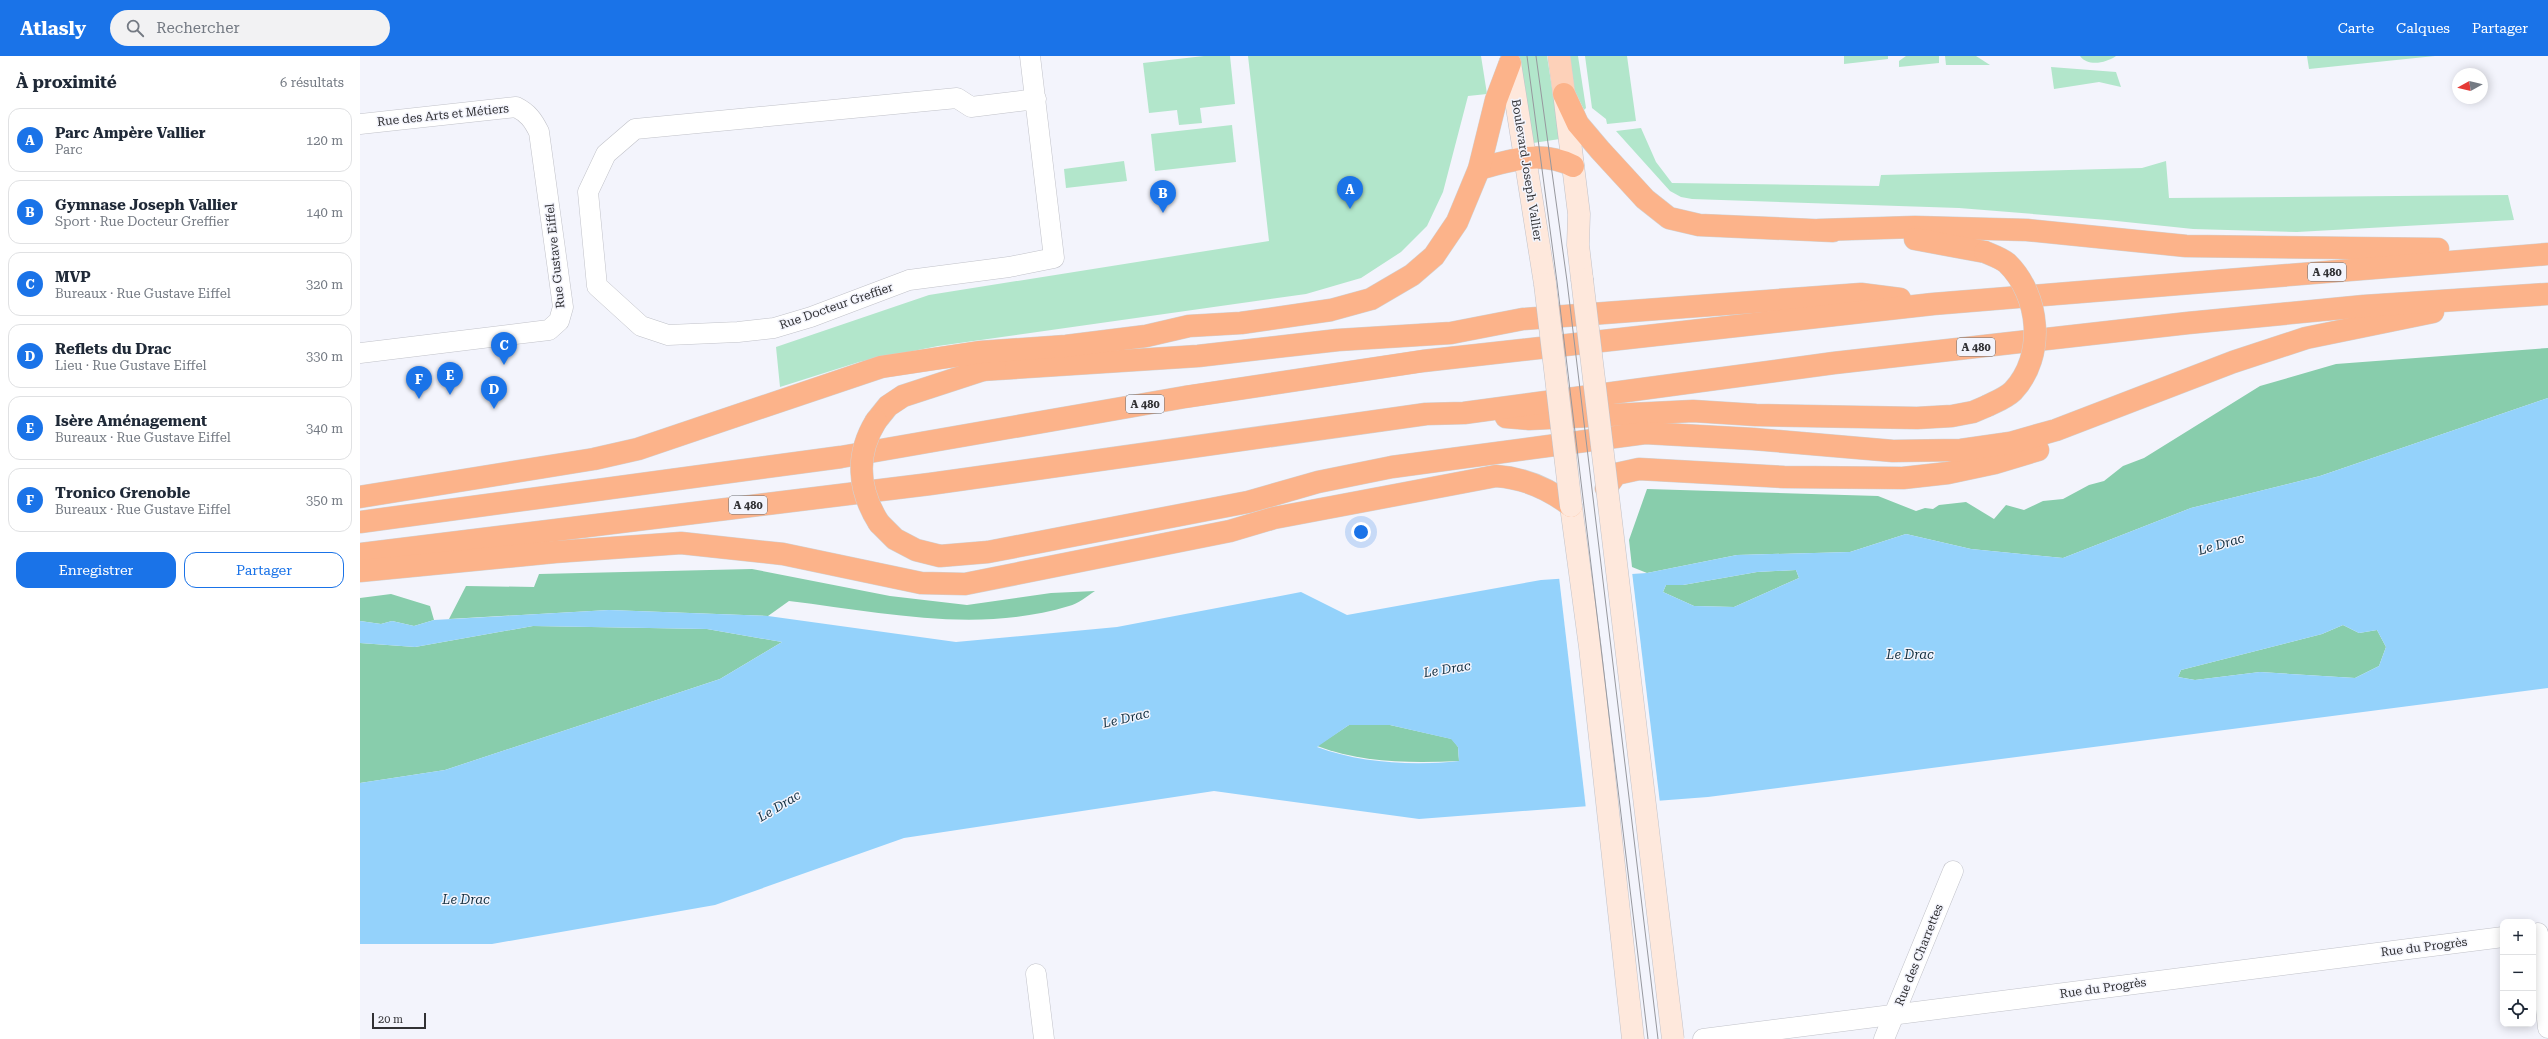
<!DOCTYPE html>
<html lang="fr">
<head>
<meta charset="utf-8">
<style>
	:root { --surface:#fff; --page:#f2f2f3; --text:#1f2937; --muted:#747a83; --line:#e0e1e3; --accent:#1a73e8 }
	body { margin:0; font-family:"Roboto Serif",serif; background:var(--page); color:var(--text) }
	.controls { position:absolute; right:12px; bottom:12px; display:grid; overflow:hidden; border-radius:8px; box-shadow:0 2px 10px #0003 }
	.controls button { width:36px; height:36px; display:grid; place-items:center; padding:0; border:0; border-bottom:1px solid var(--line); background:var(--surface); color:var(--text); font:20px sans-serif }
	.compass { position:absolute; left:2092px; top:12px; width:36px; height:36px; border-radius:50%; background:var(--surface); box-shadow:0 2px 10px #0003; rotate:262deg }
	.scale { position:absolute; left:12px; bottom:10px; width:54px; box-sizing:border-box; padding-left:4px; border:2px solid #313134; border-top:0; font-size:11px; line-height:14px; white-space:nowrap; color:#313134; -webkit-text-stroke:3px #f3f4fc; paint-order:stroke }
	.you { position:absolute; left:1001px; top:476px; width:14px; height:14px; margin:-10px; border:3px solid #fff; border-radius:50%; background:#1a73e8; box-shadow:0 0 0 6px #1a73e833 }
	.badge { display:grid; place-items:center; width:26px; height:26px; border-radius:50%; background:var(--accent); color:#fff; font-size:13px; font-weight:700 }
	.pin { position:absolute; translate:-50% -33px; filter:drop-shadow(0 1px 2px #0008) }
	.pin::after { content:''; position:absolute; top:21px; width:14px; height:12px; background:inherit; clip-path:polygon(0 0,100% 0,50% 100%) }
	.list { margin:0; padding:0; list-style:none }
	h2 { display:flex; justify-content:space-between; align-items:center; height:52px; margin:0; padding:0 16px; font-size:17px }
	h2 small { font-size:13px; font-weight:400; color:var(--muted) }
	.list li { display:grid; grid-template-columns:26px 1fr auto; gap:12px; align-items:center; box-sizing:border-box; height:64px; margin:0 8px 8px; padding:0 8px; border:1px solid var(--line); border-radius:12px }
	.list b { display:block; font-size:15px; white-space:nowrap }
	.list p { margin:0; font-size:13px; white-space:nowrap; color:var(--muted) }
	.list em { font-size:13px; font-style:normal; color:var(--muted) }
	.actions { display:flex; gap:8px; padding:12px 16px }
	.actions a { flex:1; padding:9px 0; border:1px solid var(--accent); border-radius:12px; text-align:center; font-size:14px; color:var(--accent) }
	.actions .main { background:var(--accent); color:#fff }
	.icon { flex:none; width:22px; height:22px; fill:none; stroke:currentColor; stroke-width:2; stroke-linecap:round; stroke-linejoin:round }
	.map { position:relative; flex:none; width:2188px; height:983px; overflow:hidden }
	header { display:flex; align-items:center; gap:24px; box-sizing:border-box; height:56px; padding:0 20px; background:var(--accent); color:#fff }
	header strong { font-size:19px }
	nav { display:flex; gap:22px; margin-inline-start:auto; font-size:14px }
	.search { width:280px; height:36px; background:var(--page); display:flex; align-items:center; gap:10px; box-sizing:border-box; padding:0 14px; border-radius:22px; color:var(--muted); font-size:15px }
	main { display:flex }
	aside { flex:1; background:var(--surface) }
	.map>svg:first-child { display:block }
	.green { fill:#b2e6cb }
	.forest { fill:#88cdac }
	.water { fill:#94d2fb; fill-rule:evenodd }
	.pier { fill:#f3f4fc }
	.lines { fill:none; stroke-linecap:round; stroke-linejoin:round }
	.street-casing { stroke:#c1c2c9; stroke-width:21 }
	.secondary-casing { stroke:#c1c2c9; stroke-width:23 }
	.primary-casing { stroke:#d2d2d2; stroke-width:23 }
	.highway-casing { stroke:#d2d2d2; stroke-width:23 }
	.street { stroke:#fff; stroke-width:20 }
	.secondary { stroke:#fee8dc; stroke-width:22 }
	.primary { stroke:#fdd1b9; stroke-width:22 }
	.highway { stroke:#fcb38a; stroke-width:22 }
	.tram { stroke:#97989e; stroke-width:1 }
	.secondary-bridge-casing { stroke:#c1c2c9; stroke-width:23; stroke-linecap:butt }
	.highway-bridge-casing { stroke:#d2d2d2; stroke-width:23; stroke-linecap:butt }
	.secondary-bridge { stroke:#fee8dc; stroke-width:22 }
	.highway-bridge { stroke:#fcb38a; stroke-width:22 }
	.labels { text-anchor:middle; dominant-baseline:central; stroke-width:3; stroke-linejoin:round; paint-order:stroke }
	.shield { fill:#f3f4fc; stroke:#6b6c70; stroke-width:1 }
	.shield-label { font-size:11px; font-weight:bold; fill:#313134 }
	.street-label { font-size:12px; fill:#313134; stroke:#f3f4fc }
	.water-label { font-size:13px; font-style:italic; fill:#132f40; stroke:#f3f4fc }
</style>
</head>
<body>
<header>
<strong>Atlasly</strong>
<div class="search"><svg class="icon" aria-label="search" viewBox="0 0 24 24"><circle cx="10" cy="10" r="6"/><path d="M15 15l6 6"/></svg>Rechercher</div>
<nav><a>Carte</a><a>Calques</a><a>Partager</a></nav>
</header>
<main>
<aside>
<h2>À proximité<small>6 résultats</small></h2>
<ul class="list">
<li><span class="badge">A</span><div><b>Parc Ampère Vallier</b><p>Parc</p></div><em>120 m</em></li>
<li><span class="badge">B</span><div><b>Gymnase Joseph Vallier</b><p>Sport · Rue Docteur Greffier</p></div><em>140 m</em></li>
<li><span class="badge">C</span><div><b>MVP</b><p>Bureaux · Rue Gustave Eiffel</p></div><em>320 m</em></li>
<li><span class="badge">D</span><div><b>Reflets du Drac</b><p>Lieu · Rue Gustave Eiffel</p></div><em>330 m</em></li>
<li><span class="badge">E</span><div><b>Isère Aménagement</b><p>Bureaux · Rue Gustave Eiffel</p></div><em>340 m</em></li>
<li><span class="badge">F</span><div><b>Tronico Grenoble</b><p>Bureaux · Rue Gustave Eiffel</p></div><em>350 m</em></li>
</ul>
<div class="actions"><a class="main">Enregistrer</a><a>Partager</a></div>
</aside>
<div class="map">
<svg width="2188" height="983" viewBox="0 0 2188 983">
	<rect width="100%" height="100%" fill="#f3f4fc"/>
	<g class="green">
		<polygon points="844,0 870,0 875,48 840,52 842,67 819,69 817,54 789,57 783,7"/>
		<polygon points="888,0 1121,0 1127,38 1108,40 1083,136 1067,170 1041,196 1001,222 946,238 578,290 499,306 420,331 416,291 569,239 909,185"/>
		<polygon points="1159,0 1187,0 1200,83 1173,87"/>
		<polygon points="1209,0 1218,0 1226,52 1224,54 1214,33"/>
		<polygon points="1225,0 1267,0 1276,65 1247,68 1246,63 1232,52"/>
		<polygon points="1484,0 1528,0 1528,3 1484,8"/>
		<polygon points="1546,0 1579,0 1579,7 1539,11 1539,5"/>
		<polygon points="1585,0 1616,0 1630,9 1586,9"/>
		<path d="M1720,0H1756C1746,7 1728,11 1720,0Z"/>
		<polygon points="1947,0 2075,0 1949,13"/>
		<polygon points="1691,11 1756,16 1761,31 1739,26 1694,33"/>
		<polygon points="872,69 876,106 795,115 791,78"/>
		<polygon points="1281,72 1296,106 1312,127 1519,130 1521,119 1782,112 1806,105 1809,142 2148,139 2154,164 1937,176 1833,173 1747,164 1599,152 1332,143 1321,141 1310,135 1256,75"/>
		<polygon points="764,105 767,125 706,132 704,113"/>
	</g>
	<g class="forest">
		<polygon points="2188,292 2188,342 1960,420 1831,452 1703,502 1611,493 1546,478 1490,496 1377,499 1287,517 1272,511 1269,484 1287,433 1518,440 1556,455 1565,452 1573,453 1579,449 1606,446 1634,463 1646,449 1664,454 1683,445 1703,443 1729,429 1744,425 1763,410 1784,402 1900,330 1976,308"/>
		<path d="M392,513L530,540L607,549L691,537L735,535C727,540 718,548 709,550C617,578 521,556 429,545L408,560L249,554L89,563L106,530L174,531L179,518Z"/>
		<polygon points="1436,514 1439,522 1374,551 1334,550 1303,536 1306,529 1323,529 1397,516"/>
		<polygon points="31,538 70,550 74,564 54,570 32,565 21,568 0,565 0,542"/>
		<polygon points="1983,569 1999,577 2017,574 2026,591 2019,610 1995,622 1900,616 1835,624 1818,621 1821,614 1962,578"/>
		<polygon points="173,570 347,573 422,586 360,623 85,714 0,727 0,587 55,591"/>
		<path d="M989,669H1030L1092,683L1098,691L1099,705C1051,707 1001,707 957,690Z"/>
	</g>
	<path class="water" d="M2188,342V632L1348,741L1059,763L854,735L544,782L355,849L132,888H0V727L85,714L360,623L422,586L347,573L173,570L55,591L0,587V565L21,568L32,565L54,570L74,564L249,554L408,560L596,586L757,571L941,536L987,559L1181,524L1287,517L1377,499L1490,496L1546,478L1611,493L1703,502L1831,452L1960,420ZM1436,514L1439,522L1374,551L1334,550L1303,536L1306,529H1323L1397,516ZM1983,569L1999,577L2017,574L2026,591L2019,610L1995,622L1900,616L1835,624L1818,621L1821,614L1962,578ZM989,669H1030L1091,683L1098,691L1099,705C1053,710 1000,707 957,691Z"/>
	<polygon class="pier" points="1272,516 1300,747 1226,753 1199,521"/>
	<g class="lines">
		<defs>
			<g id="street">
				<polyline points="670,0 694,202 649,211 549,224 451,261 414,272 378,276 308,279 281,270 237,230 228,136 246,98 275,73 597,42 611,51 676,43"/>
				<path d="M0,68L156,51C168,57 173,64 179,76L203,251L199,265L189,274L0,297"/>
				<polyline points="2178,877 2188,972"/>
				<polyline points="676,918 684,983"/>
				<polyline points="1343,983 2143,881"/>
				<polyline points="1524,983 1593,815"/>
			</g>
			<g id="secondary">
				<polyline points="1150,7 1185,228"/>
				<polyline points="1205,45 1219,158 1218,189 1222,223"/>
				<polyline points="1211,450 1230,591 1273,983"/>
			</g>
			<polyline id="primary" points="1199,0 1204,38"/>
			<g id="highway">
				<polyline points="1204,38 1218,68 1240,94 1285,143 1309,162 1339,169 1473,175"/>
				<path d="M1119,113C1150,104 1182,94 1213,110"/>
				<polyline points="1460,174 1555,171 1667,174 1826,190 2078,193"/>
				<polyline points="1555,183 1625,196"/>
				<polyline points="621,314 838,300 978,284 1091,277 1163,263 1501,238 1540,243"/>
				<polyline points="1146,361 1169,363 1333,355 1396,359 1557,362 1592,360 1613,356 1627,350"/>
				<polyline points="516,365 528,350 543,340 635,310"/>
				<polyline points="1246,432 1256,418 1279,413 1424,421 1543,422 1588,417 1635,407 1678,394"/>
				<polyline points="0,441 234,403 278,393 521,311 620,296 706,290 786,280 829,270 881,267 971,254 1011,243 1052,219 1074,200 1097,166 1119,113 1136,44 1150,7"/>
				<polyline points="0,466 481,401 825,341 1063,305 1573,248 2188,198"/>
				<polyline points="519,467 535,483 556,494 580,500 628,496 888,446 958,426 1032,411 1285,377 1393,383 1533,395 1601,394 1650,387 1696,374 1873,306 1946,282 2073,256"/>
				<polyline points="0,498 570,428 1066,358 1104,357 1474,307 1828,267 2004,250 2188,238"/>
				<path d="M0,515L195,496L321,487L423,498L561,527L605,528L870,475L914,462L1136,420C1165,422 1188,432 1211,450"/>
			</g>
		</defs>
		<use href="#street" class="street-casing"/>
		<use href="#secondary" class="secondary-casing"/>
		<use href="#primary" class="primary-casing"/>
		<use href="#highway" class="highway-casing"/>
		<use href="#street" class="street"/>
		<use href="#secondary" class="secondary"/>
		<use href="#primary" class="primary"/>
		<use href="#highway" class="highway"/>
		<g class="tram">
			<polyline points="1167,0 1197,226 1288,983"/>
			<polyline points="1176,0 1207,225 1298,983"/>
		</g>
		<defs>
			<g id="secondary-bridge">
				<polyline points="1222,223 1313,983"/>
				<polyline points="1185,228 1211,450"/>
			</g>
			<g id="highway-bridge">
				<path d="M1625,196C1632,199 1641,202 1647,207C1680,239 1686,300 1653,335C1646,342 1635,346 1627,350"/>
				<path d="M516,365C495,399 498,434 519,467"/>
			</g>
		</defs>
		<use href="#secondary-bridge" class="secondary-bridge-casing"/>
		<use href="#highway-bridge" class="highway-bridge-casing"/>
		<use href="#secondary-bridge" class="secondary-bridge"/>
		<use href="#highway-bridge" class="highway-bridge"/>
	</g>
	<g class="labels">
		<g class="shield">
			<rect x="1948" y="207" width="38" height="18" rx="3"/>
			<rect x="1597" y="282" width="38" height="18" rx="3"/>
			<rect x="766" y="339" width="38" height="18" rx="3"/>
			<rect x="369" y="440" width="38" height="18" rx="3"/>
		</g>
		<g class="shield-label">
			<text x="1967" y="216">A 480</text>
			<text x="1616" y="291">A 480</text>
			<text x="785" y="348">A 480</text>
			<text x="388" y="449">A 480</text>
		</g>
		<g class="street-label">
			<text transform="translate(83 59) rotate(-6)">Rue des Arts et Métiers</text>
			<text transform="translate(1167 114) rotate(81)">Boulevard Joseph Vallier</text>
			<text transform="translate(195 200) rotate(-96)">Rue Gustave Eiffel</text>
			<text transform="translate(476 250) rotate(-19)">Rue Docteur Greffier</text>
			<text transform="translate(2064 891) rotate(-7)">Rue du Progrès</text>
			<text transform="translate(1559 899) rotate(-68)">Rue des Charrettes</text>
			<text transform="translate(1743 932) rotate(-8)">Rue du Progrès</text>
		</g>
		<g class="water-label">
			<text transform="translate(1861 488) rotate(-16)">Le Drac</text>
			<text x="1550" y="598">Le Drac</text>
			<text transform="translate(1087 613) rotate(-9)">Le Drac</text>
			<text transform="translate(766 662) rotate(-13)">Le Drac</text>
			<text transform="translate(419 750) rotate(-31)">Le Drac</text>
			<text x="106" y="843">Le Drac</text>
		</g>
	</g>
</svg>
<div class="controls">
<button>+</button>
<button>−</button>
<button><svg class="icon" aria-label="locate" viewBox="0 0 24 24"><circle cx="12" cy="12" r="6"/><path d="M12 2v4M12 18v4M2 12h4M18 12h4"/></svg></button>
</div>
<svg class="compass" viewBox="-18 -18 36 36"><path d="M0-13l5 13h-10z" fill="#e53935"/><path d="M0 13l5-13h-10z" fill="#747a83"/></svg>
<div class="scale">20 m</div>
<div class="you"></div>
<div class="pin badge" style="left:990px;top:153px">A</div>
<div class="pin badge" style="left:803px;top:157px">B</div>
<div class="pin badge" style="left:144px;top:309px">C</div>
<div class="pin badge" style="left:134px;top:353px">D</div>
<div class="pin badge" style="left:90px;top:339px">E</div>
<div class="pin badge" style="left:59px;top:343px">F</div>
</div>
</main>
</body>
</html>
